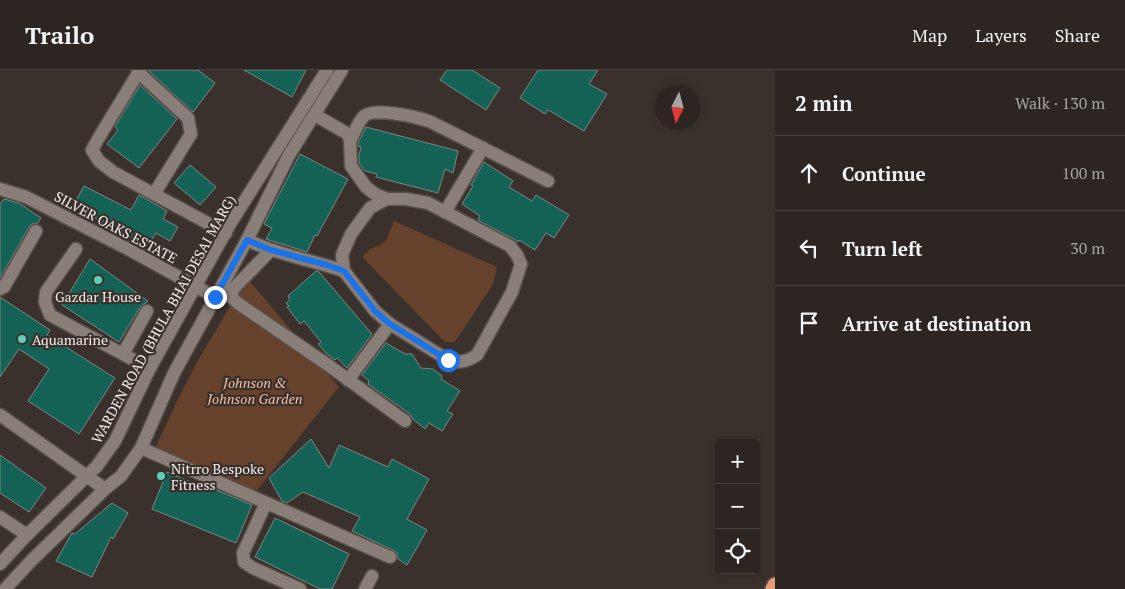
<!DOCTYPE html>
<html lang="en">
<head>
<meta charset="utf-8">
<style>
	:root { --surface:#2c2521; --page:#342d2a; --text:#f1f3f6; --muted:#a6a5a5; --line:#48423f }
	body { margin:0; font-family:"PT Serif",serif; background:var(--page); color:var(--text) }
	.controls { position:absolute; right:15px; bottom:15px; display:grid; overflow:hidden; border-radius:5px; box-shadow:0 2px 8px #0003 }
	.controls button { width:45px; height:45px; display:grid; place-items:center; padding:0; border:0; border-bottom:1px solid var(--line); background:var(--surface); color:var(--text); font:25px sans-serif }
	.compass { position:absolute; left:655px; top:15px; width:45px; height:45px; border-radius:50%; background:var(--surface); box-shadow:0 2px 8px #0003; rotate:186deg }
	.stop { position:absolute; width:15px; height:15px; margin:-11px; border:4px solid #1a73e8; border-radius:50%; background:#fff }
	.stop.end { background:#1a73e8; border-color:#fff; box-shadow:0 1px 5px #0008 }
	.list { margin:0; padding:0; list-style:none }
	h2 { display:flex; justify-content:space-between; align-items:center; height:65px; margin:0; padding:0 20px; font-size:21px }
	h2 small { font-size:16px; font-weight:400; color:var(--muted) }
	.list li { display:grid; grid-template-columns:32px 1fr auto; gap:15px; align-items:center; box-sizing:border-box; height:75px; padding:0 20px; border-top:1px solid var(--line) }
	.list b { display:block; font-size:19px; white-space:nowrap }
	.list em { font-size:16px; font-style:normal; color:var(--muted) }
	.icon { flex:none; width:28px; height:28px; fill:none; stroke:currentColor; stroke-width:2; stroke-linecap:round; stroke-linejoin:round }
	.map { position:relative; flex:none; width:775px; height:519px; overflow:hidden }
	header { display:flex; align-items:center; gap:30px; box-sizing:border-box; height:70px; padding:0 25px; background:var(--surface); border-bottom:1px solid var(--line) }
	header strong { font-size:24px }
	nav { display:flex; gap:28px; margin-inline-start:auto; font-size:18px }
	main { display:flex }
	aside { flex:1; background:var(--surface) }
	.map>svg:first-child { display:block }
	.green { fill:#66412b }
	.building { fill:#146155; stroke:#798783 }
	.lines { fill:none; stroke-linecap:round; stroke-linejoin:round }
	.minor-casing { stroke:#58504b; stroke-width:15 }
	.secondary-casing { stroke:#58504b; stroke-width:15 }
	.motorway-casing { stroke:#58504b; stroke-width:18 }
	.minor { stroke:#897e78; stroke-width:12 }
	.secondary { stroke:#897e78; stroke-width:12 }
	.motorway { stroke:#e49d74; stroke-width:15 }
	.route { stroke:#1a73e8; stroke-width:6 }
	.poi-dot { fill:#5dceb9; stroke:#3b312c; stroke-width:2 }
	.labels { text-anchor:middle; dominant-baseline:central; stroke-width:4.5; stroke-linejoin:round; paint-order:stroke }
	.street-label { font-size:14px; fill:#f2ece8; stroke:#3b312c }
	.poi-label { font-size:14px; fill:#f2ece8; stroke:#3b312c; text-anchor:start }
	.park-label { font-size:14px; font-style:italic; fill:#f5bfa1; stroke:#3b312c }
</style>
</head>
<body>
<header>
<strong>Trailo</strong>
<nav><a>Map</a><a>Layers</a><a>Share</a></nav>
</header>
<main>
<div class="map">
<svg width="775" height="519" viewBox="0 0 775 519">
	<rect width="100%" height="100%" fill="#3b312c"/>
	<g class="green">
		<polygon points="394,151 497,197 493,214 455,272 445,272 362,187 370,179 380,175 386,171"/>
		<polygon points="247,208 339,317 254,424 153,383 176,333 197,292"/>
	</g>
	<g class="building">
		<polygon points="148,0 198,0 215,13 193,42"/>
		<polygon points="244,0 306,0 292,27"/>
		<polygon points="447,0 472,0 500,18 486,40 440,10"/>
		<polygon points="538,0 598,0 589,14 607,24 584,61 548,40 545,44 520,28"/>
		<polygon points="140,15 177,49 139,98 107,74 118,60 115,57"/>
		<polygon points="366,57 458,81 453,103 445,99 438,123 376,107 377,104 365,101 359,93 359,85 361,77 358,76 358,73"/>
		<polygon points="300,84 348,109 317,166 315,165 307,182 266,169 272,158 264,154"/>
		<polygon points="484,92 513,111 509,117 532,131 536,125 569,145 554,168 546,163 535,180 519,170 518,172 514,169 481,152 478,150 480,146 462,134 473,116 471,115"/>
		<polygon points="190,95 216,117 200,135 174,113"/>
		<polygon points="84,116 131,140 139,125 167,141 163,149 178,157 170,171 156,163 148,176 73,136"/>
		<polygon points="4,129 19,133 41,148 38,153 32,154 29,157 0,208 0,134"/>
		<polygon points="90,189 148,231 140,237 119,272 62,235"/>
		<polygon points="316,201 319,202 372,264 347,298 337,288 335,290 326,283 318,274 321,272 304,251 300,254 287,237 289,236 286,233 290,230 288,226"/>
		<polygon points="0,227 50,260 47,265 115,308 79,364 28,331 49,299 19,279 0,307"/>
		<polygon points="386,273 405,284 412,284 421,298 433,299 442,306 441,309 460,321 447,341 453,344 442,361 429,353 425,359 413,349 410,344 368,314 369,311 362,305"/>
		<polygon points="311,369 329,398 339,375 388,397 392,389 429,409 407,449 427,460 407,495 398,489 397,483 393,480 352,461 360,447 303,422 287,433 282,431 269,408"/>
		<polygon points="0,385 46,418 29,442 0,423"/>
		<polygon points="167,402 208,419 209,417 252,435 236,473 152,439"/>
		<polygon points="112,433 128,443 113,469 111,467 92,507 56,491 72,463 75,464"/>
		<polygon points="275,448 349,484 332,519 320,519 255,487"/>
	</g>
	<g class="lines">
		<defs>
			<g id="minor">
				<polyline points="140,0 98,69 92,80 99,91 113,102 226,163"/>
				<polyline points="138,2 188,48 191,64 154,124"/>
				<path d="M315,45L348,64L350,71L351,96L366,117L375,124L387,129H406L428,133L510,176L517,185L521,194L512,222L477,285C466,292 460,293 448,290L390,254L375,241L344,201L342,185L351,164L370,138L377,134L387,129"/>
				<path d="M350,71C354,64 358,52 364,46C374,37 418,47 431,52L548,111"/>
				<polyline points="0,119 26,127 128,179 215,227"/>
				<polyline points="445,142 483,78"/>
				<path d="M247,170C278,185 312,190 344,201"/>
				<polyline points="76,179 46,222 45,232 50,245 132,289 150,298"/>
				<polyline points="271,180 236,216 232,221 232,228 239,234 328,295 405,351"/>
				<polyline points="0,219 4,217 36,161"/>
				<polyline points="123,284 147,241"/>
				<polyline points="348,310 390,254"/>
				<polyline points="0,345 105,419"/>
				<polyline points="141,378 390,487"/>
				<polyline points="266,433 243,483 244,492 253,498 300,519"/>
				<polyline points="0,447 27,465"/>
				<polyline points="365,519 372,506"/>
			</g>
			<g id="secondary">
				<polyline points="0,494 27,465 97,396 115,371 150,298 230,154 327,0"/>
				<polyline points="5,519 31,491 105,419 121,406 141,378 174,303 247,170 289,85 342,0"/>
			</g>
			<polyline id="motorway" points="773,519 775,515"/>
		</defs>
		<use href="#minor" class="minor-casing"/>
		<use href="#secondary" class="secondary-casing"/>
		<use href="#motorway" class="motorway-casing"/>
		<use href="#minor" class="minor"/>
		<use href="#secondary" class="secondary"/>
		<use href="#motorway" class="motorway"/>
	</g>
	<g class="lines">
		<polyline class="route" points="215,227 247,170 271,180 327,195 344,201 375,241 390,254 448,290"/>
	</g>
	<g class="poi-dot">
		<circle cx="98" cy="210" r="5"/>
		<circle cx="22" cy="269" r="5"/>
		<circle cx="161" cy="406" r="5"/>
	</g>
	<g class="labels">
		<g class="street-label">
			<text transform="translate(116 157) rotate(28)">SILVER OAKS ESTATE</text>
			<text transform="translate(163 249) rotate(-61)">WARDEN ROAD (BHULA BHAI DESAI MARG)</text>
		</g>
		<g class="poi-label">
			<text x="98" y="226" text-anchor="middle">Gazdar House</text>
			<text x="32" y="269">Aquamarine</text>
			<text x="171" y="398">Nitrro Bespoke<tspan x="171" dy="16">Fitness</tspan></text>
		</g>
		<g class="park-label">
			<text x="255" y="312">Johnson &amp;<tspan x="255" dy="16">Johnson Garden</tspan></text>
		</g>
	</g>
</svg>
<div class="controls">
<button>+</button>
<button>−</button>
<button><svg class="icon" aria-label="locate" viewBox="0 0 24 24"><circle cx="12" cy="12" r="6"/><path d="M12 2v4M12 18v4M2 12h4M18 12h4"/></svg></button>
</div>
<svg class="compass" viewBox="-18 -18 36 36"><path d="M0-13l5 13h-10z" fill="#e53935"/><path d="M0 13l5-13h-10z" fill="#a6a5a5"/></svg>
<div class="stop" style="left:448px;top:290px"></div>
<div class="stop end" style="left:215px;top:227px"></div>
</div>
<aside>
<h2>2 min<small>Walk · 130 m</small></h2>
<ul class="list">
<li><svg class="icon" aria-label="ahead" viewBox="0 0 24 24"><path d="M12 20V5M6 11l6-6 6 6"/></svg><div><b>Continue</b></div><em>100 m</em></li>
<li><svg class="icon" aria-label="left" viewBox="0 0 24 24"><path d="M17 20v-9H6M10 6l-5 5 5 5"/></svg><div><b>Turn left</b></div><em>30 m</em></li>
<li><svg class="icon" aria-label="arrive" viewBox="0 0 24 24"><path d="M6 21V4h12l-3 4 3 4H6"/></svg><div><b>Arrive at destination</b></div></li>
</ul>
</aside>
</main>
</body>
</html>
